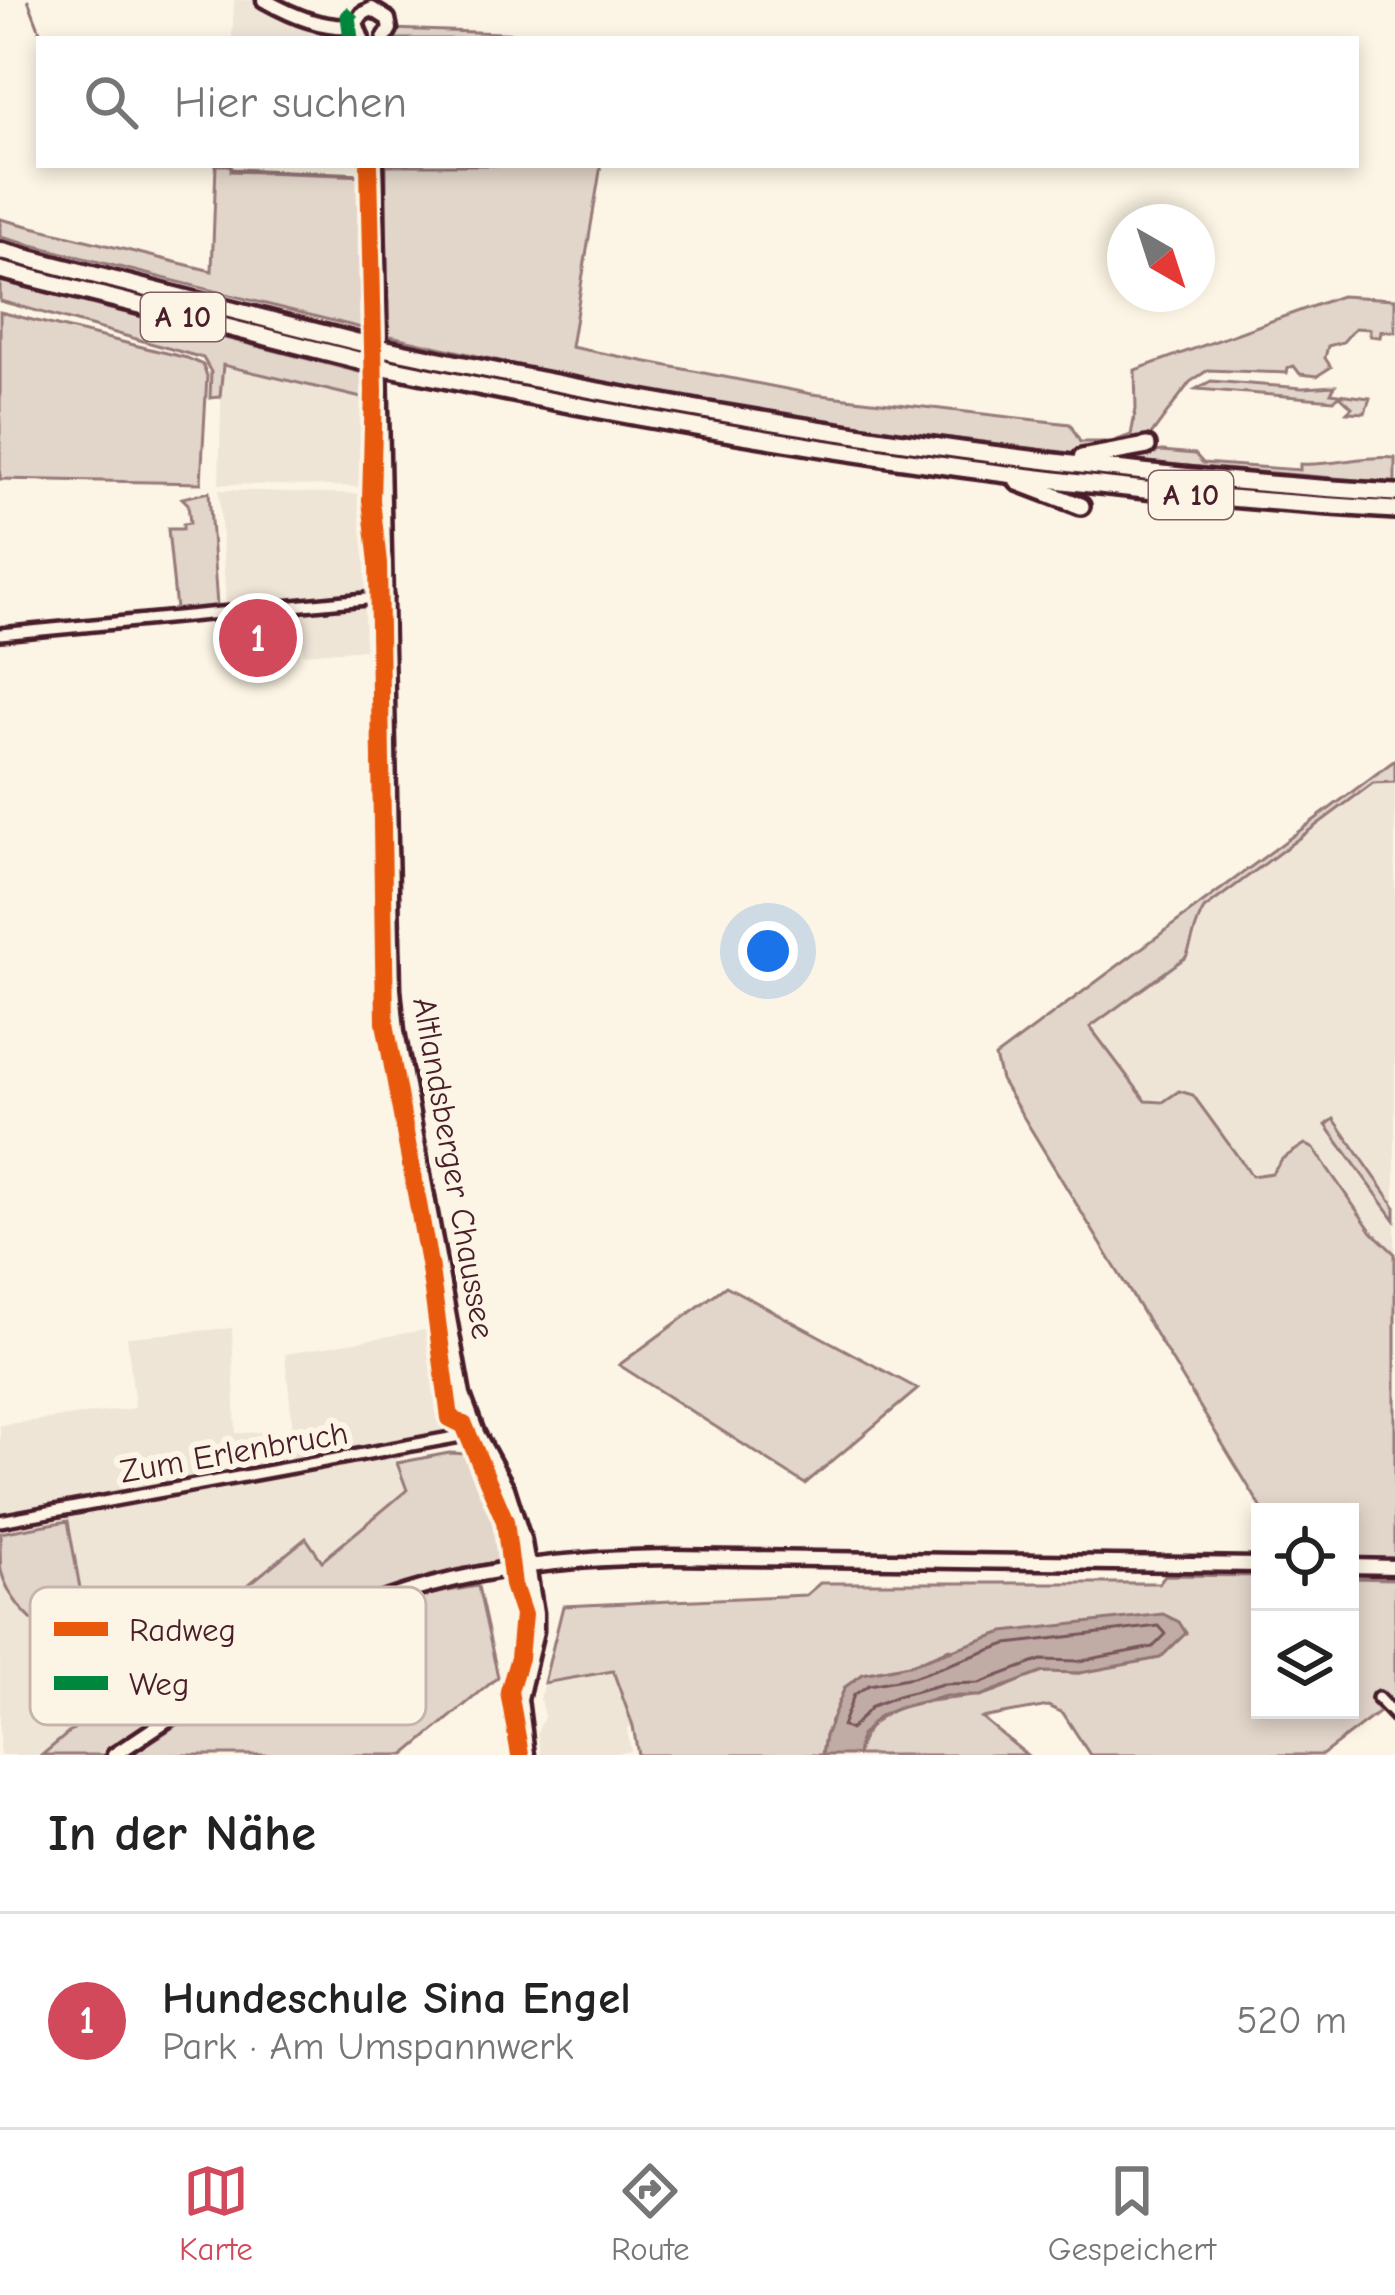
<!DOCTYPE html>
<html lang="de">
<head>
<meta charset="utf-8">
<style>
	:root { --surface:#fff; --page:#f2f2f2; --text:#222; --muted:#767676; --line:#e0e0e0; --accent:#d1495b }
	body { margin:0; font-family:"Comic Neue",sans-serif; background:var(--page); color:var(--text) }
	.controls { position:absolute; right:36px; bottom:36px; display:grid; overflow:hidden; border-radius:0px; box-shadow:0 6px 18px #0003 }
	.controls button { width:108px; height:108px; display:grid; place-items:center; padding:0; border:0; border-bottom:3px solid var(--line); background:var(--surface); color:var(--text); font:60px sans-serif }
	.compass { position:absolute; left:1107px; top:204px; width:108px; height:108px; border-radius:50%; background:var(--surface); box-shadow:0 6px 18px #0003; rotate:141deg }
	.you { position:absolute; left:768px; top:951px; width:42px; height:42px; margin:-30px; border:9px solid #fff; border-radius:50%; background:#1a73e8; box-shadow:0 0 0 18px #1a73e833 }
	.badge { display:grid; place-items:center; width:78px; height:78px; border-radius:50%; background:var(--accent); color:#fff; font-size:39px; font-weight:700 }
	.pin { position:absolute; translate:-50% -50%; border:6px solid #fff; box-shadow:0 3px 12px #0006 }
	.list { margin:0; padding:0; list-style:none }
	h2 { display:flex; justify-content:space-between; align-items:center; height:156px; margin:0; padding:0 48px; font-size:51px }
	h2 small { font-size:39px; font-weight:400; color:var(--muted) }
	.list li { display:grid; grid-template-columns:78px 1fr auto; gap:36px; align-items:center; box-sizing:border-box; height:216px; padding:0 48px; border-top:3px solid var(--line) }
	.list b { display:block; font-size:45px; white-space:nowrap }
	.list p { margin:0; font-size:39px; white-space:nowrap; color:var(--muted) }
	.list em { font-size:39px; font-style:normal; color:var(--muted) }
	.icon { flex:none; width:66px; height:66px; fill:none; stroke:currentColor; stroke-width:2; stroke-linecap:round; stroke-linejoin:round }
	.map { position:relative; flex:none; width:1395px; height:1755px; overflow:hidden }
	.search { position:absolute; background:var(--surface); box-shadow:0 6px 18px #0003; left:36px; right:36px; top:36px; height:132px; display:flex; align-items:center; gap:30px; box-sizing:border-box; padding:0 42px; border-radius:0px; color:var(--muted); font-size:45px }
	.sheet { height:372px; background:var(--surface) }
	nav { display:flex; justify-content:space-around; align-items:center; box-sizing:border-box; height:168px; border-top:3px solid var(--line); background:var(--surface); font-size:33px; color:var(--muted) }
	nav a { display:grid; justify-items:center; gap:6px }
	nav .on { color:var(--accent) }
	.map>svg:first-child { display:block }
	.built { fill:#eee5d7 }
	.green { fill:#e2d5ca; stroke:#967a7a; stroke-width:3 }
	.water { fill:#c0aca5; stroke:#917474; stroke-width:3 }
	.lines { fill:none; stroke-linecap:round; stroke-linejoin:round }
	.shore { stroke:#79575c; stroke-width:3 }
	.stream { stroke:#917474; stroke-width:3 }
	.street-casing { stroke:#4a1f2b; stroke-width:18 }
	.secondary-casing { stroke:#4a1f2b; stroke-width:21 }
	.highway-casing { stroke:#4a1f2b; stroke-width:24 }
	.street { stroke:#fcf5e5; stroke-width:9 }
	.secondary { stroke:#fcf5e5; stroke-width:12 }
	.highway { stroke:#fcf5e5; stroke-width:15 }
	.highway-bridge-casing { stroke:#4a1f2b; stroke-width:24; stroke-linecap:butt }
	.highway-bridge { stroke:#fcf5e5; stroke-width:15 }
	.quiet { stroke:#00873e; stroke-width:15; stroke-dasharray:30 15; stroke-linecap:butt }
	.cycleway-casing { stroke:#fcf5e5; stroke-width:26 }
	.cycleway { stroke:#e8590c; stroke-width:18 }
	.labels { text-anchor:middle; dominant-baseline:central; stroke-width:12; stroke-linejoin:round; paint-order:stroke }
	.shield { fill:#fcf5e5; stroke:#7f5f63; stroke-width:3 }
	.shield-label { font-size:30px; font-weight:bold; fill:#4a1f2b }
	.street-label { font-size:33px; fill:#4a1f2b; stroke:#fcf5e5 }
	.key { fill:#fcf5e5; stroke:#c7b5ad; stroke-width:3 }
	.key-label { font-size:33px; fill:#4a1f2b }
</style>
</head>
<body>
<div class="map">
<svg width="1395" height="1755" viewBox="0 0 1395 1755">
	<rect width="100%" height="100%" fill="#fcf5e5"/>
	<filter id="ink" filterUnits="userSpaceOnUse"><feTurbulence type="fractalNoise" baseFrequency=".00833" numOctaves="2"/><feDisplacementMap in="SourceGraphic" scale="24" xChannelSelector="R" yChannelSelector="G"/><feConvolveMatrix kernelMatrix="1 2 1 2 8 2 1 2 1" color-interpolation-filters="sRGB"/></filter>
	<g filter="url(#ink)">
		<g class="built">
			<polygon points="234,0 256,0 288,18 321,30 345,33 348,39 232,39"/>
			<polygon points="222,365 370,400 371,487 219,484"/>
			<polygon points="219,490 365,494 370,592 364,607 365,649 303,654 300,613 293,599 226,605"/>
			<polygon points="1368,781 1395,782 1395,1254 1372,1232 1314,1149 1282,1159 1272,1173 1252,1177 1193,1095 1146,1101 1089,1027 1186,957 1167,930"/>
			<polygon points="232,1328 236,1433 293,1431 285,1354 430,1329 447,1446 396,1459 408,1489 322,1561 305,1538 42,1755 0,1755 0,1425 135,1408 127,1337"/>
			<polygon points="613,1670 633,1726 627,1728 631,1751 610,1755 541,1755 537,1733 544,1717 540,1698 544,1683"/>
		</g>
		<g class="green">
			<polygon points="391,29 612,37 615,39 388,39"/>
			<polygon points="216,165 231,165 231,171 366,176 369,330 0,237 0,219 212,271"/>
			<polygon points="386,165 601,165 571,347 812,394 1070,424 1080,442 1112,442 1131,435 1136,409 1135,370 1341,296 1395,299 1395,332 1381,331 1380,337 1370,336 1370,329 1355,328 1343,342 1328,346 1325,358 1331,367 1317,376 1300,374 1294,366 1288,368 1287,373 1208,370 1190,382 1146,442 1086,455 809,420 565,376 386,335"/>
			<path d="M0,281L371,375L370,400L223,365L220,397L210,398L211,372L203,358C135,339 68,319 0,301Z"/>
			<polygon points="0,312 187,358 203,365 207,376 201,483 0,479"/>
			<polygon points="1211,381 1303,388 1335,386 1331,393 1370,398 1365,413 1347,412 1352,407 1340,396 1334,400 1196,389"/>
			<path d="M1162,451L1195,454L1203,463L1300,470V464C1333,466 1363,455 1395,458V483L1112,460Z"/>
			<polygon points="209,492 217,606 176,610 168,529 183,529 183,524 190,523 188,504 182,498"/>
			<polygon points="285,614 289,655 231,661 228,620"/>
			<path d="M1395,760V782L1373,783L1204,909C1194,925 1193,943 1186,957L1090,1027L1146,1101L1163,1102L1179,1091L1193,1095L1252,1176L1272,1173L1282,1159L1305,1144L1314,1149L1372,1232L1395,1254V1562H1350V1512H1264L1001,1080L995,1057Z"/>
			<polygon points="1334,1119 1395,1206 1395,1220 1326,1125"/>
			<polygon points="726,1286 918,1389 805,1484 619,1365"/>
			<path d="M449,1453L469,1454L498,1511L506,1559L414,1582L321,1621L219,1680L104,1755H42L137,1676C83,1653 19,1632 1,1571C0,1560 0,1544 0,1533L68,1521L90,1644L147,1667L306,1538L322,1561L407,1490L397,1463Z"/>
			<path d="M1165,1575L1260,1576V1710H1350V1578L1395,1579V1707L1391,1703L1322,1755H1090L1063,1713L1048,1706L982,1718L1027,1755H857C869,1696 934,1703 980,1695C1003,1692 1021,1677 1042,1672C1053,1670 1068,1673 1080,1673L949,1649L909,1665L863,1674L825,1736L822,1755H638L633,1726L613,1671L544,1683L563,1606L806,1595L820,1583H1159Z"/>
			<polygon points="478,1586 498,1677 405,1755 131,1755 221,1696 424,1595"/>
		</g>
		<polygon class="water" points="1163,1614 1179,1622 1186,1633 1160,1658 1080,1673 1043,1672 980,1696 946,1696 901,1707 879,1716 860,1737 857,1755 822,1755 825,1736 845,1687 863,1674 909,1665 1004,1632"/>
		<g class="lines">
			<polygon class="shore" points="1159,1626 1166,1634 1153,1647 1079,1661 1041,1660 979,1683 943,1684 898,1696 872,1706 850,1730 842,1726 854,1695 869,1685 913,1677 1007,1644"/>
			<g class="stream">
				<polyline points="28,0 43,39"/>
				<polyline points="229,165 233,169 366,174"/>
				<polyline points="370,179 370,194"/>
			</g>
			<defs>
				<g id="street">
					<polyline points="0,634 387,597"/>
					<polyline points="0,1521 477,1433"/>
					<polyline points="1378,1698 1395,1716"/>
				</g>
				<g id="secondary">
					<path d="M264,0C293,16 322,29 356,26"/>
					<polyline points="362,39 356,23 362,14 372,9 388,19 390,29 384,39"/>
					<polyline points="376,165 393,989 397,1031 463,1395 477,1433 507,1488 524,1542 536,1613 536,1631 520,1699 527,1755"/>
					<polyline points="1350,1566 1395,1567"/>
					<path d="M114,1755C175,1715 235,1672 299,1637C415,1575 540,1558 670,1557L1260,1565"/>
				</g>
				<g id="highway">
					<polyline points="0,251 365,344"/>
					<polyline points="0,270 366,362"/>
					<path d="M392,350C722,420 1057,473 1395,493"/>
					<path d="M390,368C722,438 1056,491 1395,510"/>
					<polyline points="1082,458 1147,446"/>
					<polyline points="1018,482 1081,506"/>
				</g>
			</defs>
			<use href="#street" class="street-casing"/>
			<use href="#secondary" class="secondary-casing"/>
			<use href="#highway" class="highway-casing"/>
			<use href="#street" class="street"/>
			<use href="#secondary" class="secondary"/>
			<use href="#highway" class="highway"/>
			<defs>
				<g id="highway-bridge">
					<polyline points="365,344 392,350"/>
					<polyline points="366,362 390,368"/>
				</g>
			</defs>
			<use href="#highway-bridge" class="highway-bridge-casing"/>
			<use href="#highway-bridge" class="highway-bridge"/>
			<polyline class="quiet" points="351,39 348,16 362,0"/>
			<defs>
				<polyline id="cycleway" points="369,165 374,391 371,500 378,563 385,1023 430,1269 450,1418 464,1425 505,1521 513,1585 523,1615 519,1658 509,1691 520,1755"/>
			</defs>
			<use href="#cycleway" class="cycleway-casing"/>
			<use href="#cycleway" class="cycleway"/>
		</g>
	</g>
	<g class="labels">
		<g class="shield">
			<rect x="141" y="293" width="84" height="48" rx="9"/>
			<rect x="1149" y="471" width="84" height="48" rx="9"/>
		</g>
		<g class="shield-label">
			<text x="183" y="317">A 10</text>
			<text x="1191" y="495">A 10</text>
		</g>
		<g class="street-label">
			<text transform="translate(454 1168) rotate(80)">Altlandsberger Chaussee</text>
			<text transform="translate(234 1452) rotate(-10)">Zum Erlenbruch</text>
		</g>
	</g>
	<rect x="30" y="1587" width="396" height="138" rx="18" class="key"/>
	<rect x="54" y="1622" width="54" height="14" fill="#e8590c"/>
	<rect x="54" y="1676" width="54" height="14" fill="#00873e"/>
	<g class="key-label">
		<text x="129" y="1641">Radweg</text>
		<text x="129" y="1695">Weg</text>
	</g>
</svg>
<div class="controls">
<button><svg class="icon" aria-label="locate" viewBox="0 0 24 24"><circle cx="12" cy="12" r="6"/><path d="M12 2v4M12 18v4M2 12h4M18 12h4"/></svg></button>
<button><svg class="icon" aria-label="layers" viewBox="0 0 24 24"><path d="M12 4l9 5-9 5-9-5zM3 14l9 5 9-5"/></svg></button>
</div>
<svg class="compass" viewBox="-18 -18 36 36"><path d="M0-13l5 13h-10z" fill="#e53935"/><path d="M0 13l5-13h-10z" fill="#767676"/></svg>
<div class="you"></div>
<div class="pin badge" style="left:258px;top:638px">1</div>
<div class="search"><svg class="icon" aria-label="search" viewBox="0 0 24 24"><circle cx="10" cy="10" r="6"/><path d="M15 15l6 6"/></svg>Hier suchen</div>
</div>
<section class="sheet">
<h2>In der Nähe<small></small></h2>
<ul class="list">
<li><span class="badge">1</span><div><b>Hundeschule Sina Engel</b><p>Park · Am Umspannwerk</p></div><em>520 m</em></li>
</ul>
</section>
<nav>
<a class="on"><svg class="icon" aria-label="map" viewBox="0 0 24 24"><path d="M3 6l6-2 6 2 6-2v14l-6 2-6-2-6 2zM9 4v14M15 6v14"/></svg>Karte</a>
<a><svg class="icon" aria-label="directions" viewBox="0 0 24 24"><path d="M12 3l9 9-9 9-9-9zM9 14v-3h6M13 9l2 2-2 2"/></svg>Route</a>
<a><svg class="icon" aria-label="saved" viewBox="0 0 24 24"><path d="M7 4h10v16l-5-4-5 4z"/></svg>Gespeichert</a>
</nav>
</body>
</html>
